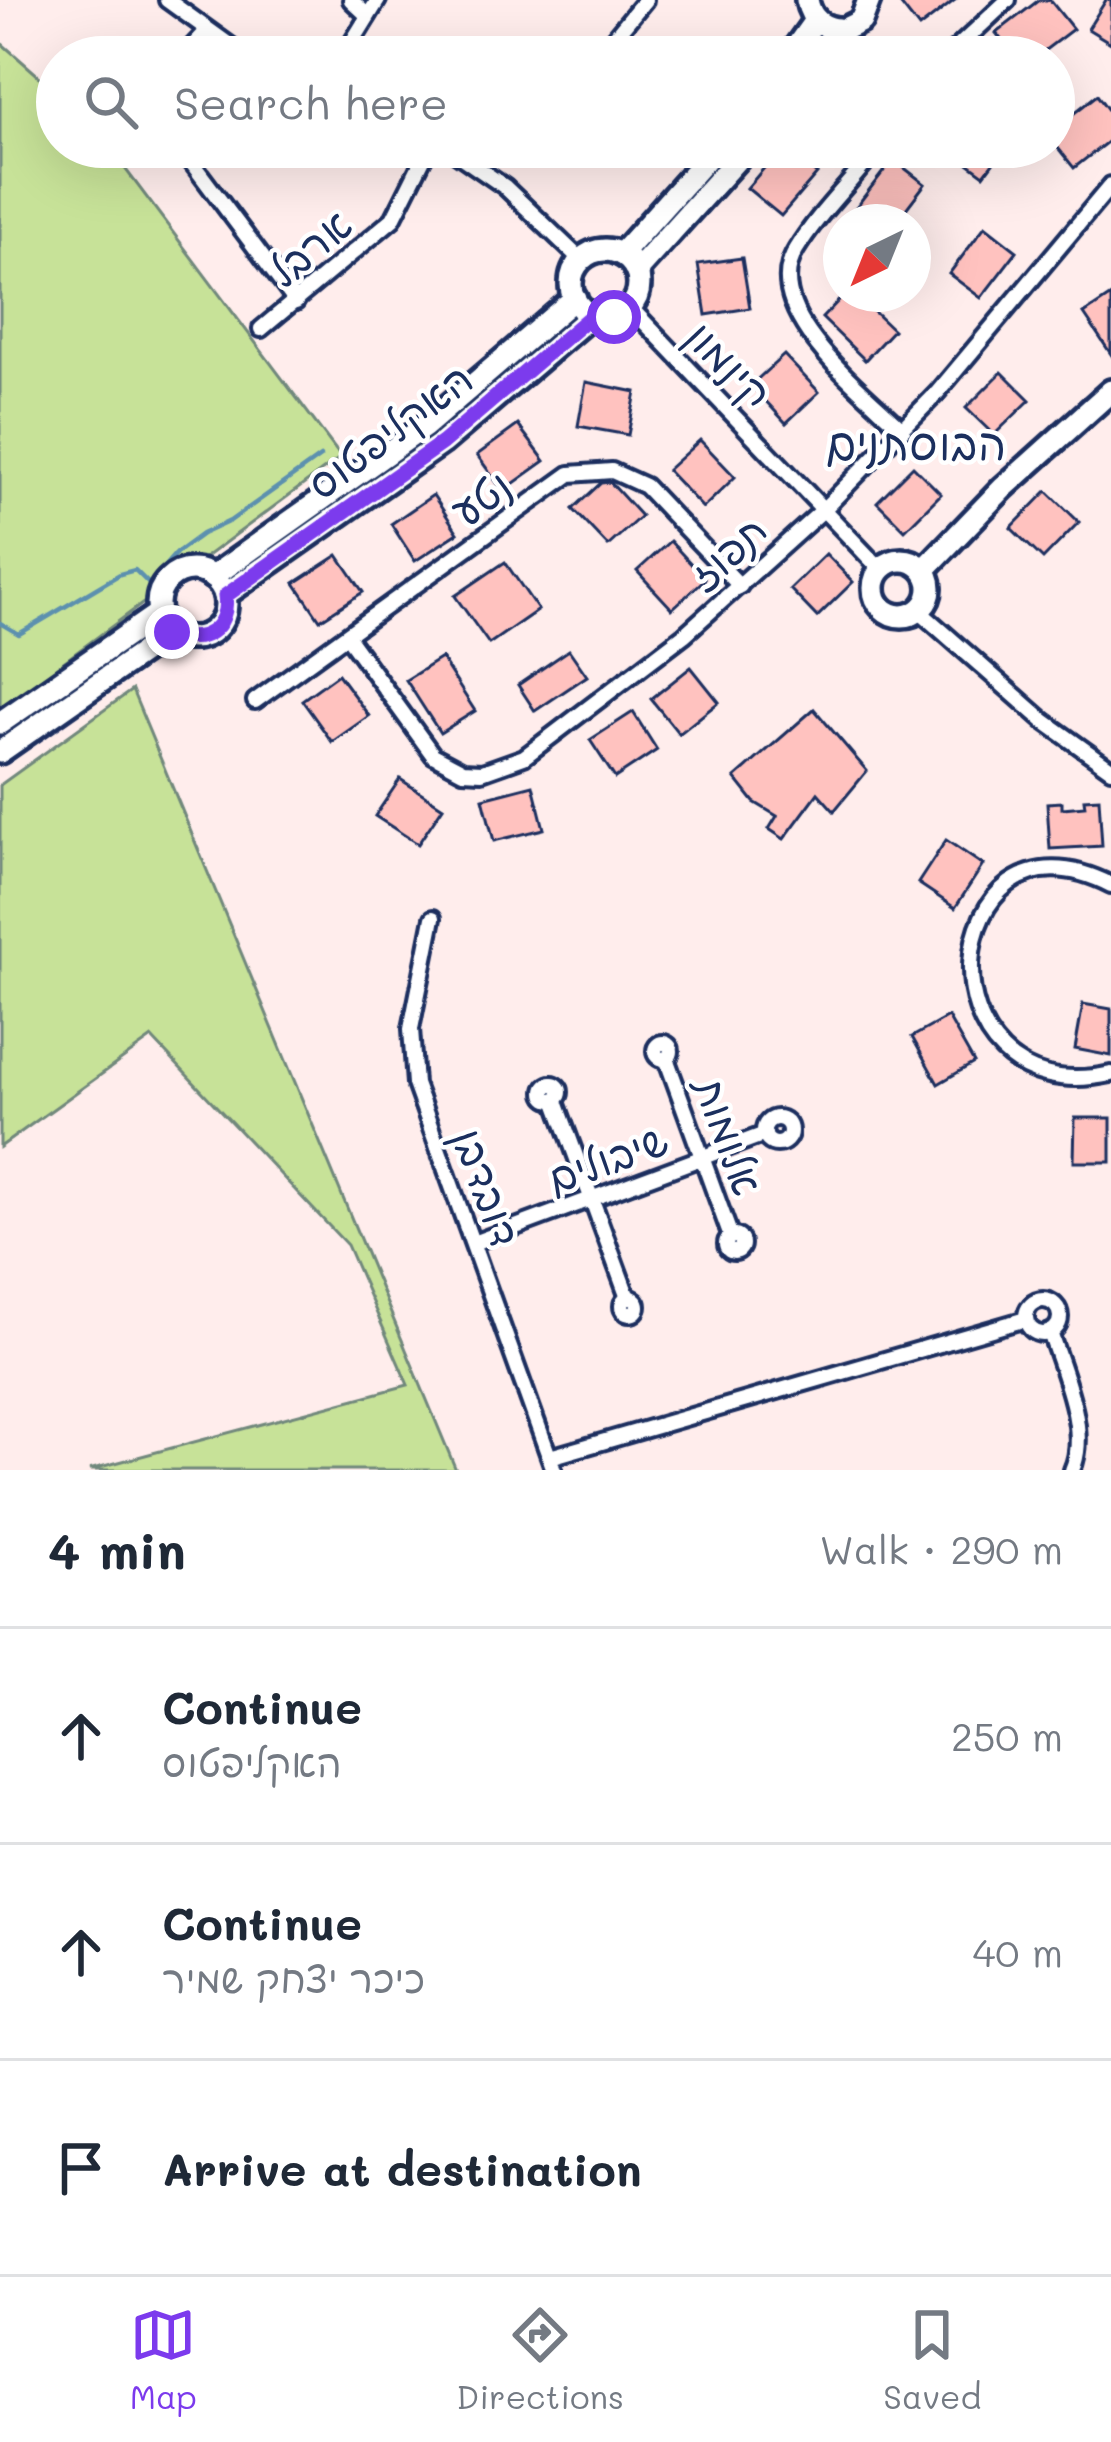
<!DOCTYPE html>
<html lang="en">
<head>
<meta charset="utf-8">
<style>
	:root { --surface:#fff; --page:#f6f6f7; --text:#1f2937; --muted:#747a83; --line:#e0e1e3; --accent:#7c3aed }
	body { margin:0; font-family:Mali,"Playpen Sans Hebrew",sans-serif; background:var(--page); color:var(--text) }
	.compass { position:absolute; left:823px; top:204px; width:108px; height:108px; border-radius:50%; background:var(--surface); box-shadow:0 12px 48px #0002; rotate:223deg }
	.stop { position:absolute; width:36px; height:36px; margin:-27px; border:9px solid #7c3aed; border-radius:50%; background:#fff }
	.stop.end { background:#7c3aed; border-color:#fff; box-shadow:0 3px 12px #0008 }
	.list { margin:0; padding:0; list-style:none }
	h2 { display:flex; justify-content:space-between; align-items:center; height:156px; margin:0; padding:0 48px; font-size:51px }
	h2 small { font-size:39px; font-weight:400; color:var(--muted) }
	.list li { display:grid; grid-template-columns:78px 1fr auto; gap:36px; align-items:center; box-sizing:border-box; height:216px; padding:0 48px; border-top:3px solid var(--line) }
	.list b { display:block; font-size:45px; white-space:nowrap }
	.list p { margin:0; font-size:39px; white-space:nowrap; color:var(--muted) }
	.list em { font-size:39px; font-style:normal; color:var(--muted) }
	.icon { flex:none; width:66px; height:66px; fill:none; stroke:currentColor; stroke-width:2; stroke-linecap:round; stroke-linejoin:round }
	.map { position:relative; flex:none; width:1111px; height:1470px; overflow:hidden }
	.search { position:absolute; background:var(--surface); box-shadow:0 12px 48px #0002; left:36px; right:36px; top:36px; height:132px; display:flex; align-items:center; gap:30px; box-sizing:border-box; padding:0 42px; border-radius:66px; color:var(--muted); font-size:45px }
	.sheet { height:804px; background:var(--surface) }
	nav { display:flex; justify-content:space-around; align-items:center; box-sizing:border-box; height:168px; border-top:3px solid var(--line); background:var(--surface); font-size:33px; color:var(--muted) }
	nav a { display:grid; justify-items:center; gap:6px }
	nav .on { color:var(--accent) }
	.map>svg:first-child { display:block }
	.green { fill:#c7e298; stroke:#71887b; stroke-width:3 }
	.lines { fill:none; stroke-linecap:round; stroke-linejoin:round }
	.stream { stroke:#5b90af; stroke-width:4.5 }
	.building { fill:#ffc2bf; stroke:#1b2f5e; stroke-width:3 }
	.street-casing { stroke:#1b2f5e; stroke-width:22 }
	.secondary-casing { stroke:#1b2f5e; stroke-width:30 }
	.street { stroke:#fff; stroke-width:14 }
	.secondary { stroke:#fff; stroke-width:21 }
	.route { stroke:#7c3aed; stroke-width:15 }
	.labels { text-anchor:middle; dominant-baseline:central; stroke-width:9; stroke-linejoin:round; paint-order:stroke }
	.street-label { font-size:42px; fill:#1b2f5e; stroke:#fff }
	.neighbourhood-label { font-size:45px; fill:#1b2f5e; stroke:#fff }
</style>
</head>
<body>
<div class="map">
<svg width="1111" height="1470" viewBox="0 0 1111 1470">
	<rect width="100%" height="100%" fill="#ffedec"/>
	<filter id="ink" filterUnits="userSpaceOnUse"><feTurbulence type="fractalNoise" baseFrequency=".00833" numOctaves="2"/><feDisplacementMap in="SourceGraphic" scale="24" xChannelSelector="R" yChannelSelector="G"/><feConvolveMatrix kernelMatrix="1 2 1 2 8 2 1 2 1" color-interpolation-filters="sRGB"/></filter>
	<g filter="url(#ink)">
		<g class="green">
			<polygon points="0,42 57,92 57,147 109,147 341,457 0,709"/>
			<polygon points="132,690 456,1470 89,1470 408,1385 347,1245 152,1038 0,1147 0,785"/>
		</g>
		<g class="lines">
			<polyline class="stream" points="0,623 19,634 120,574 135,570 149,584 176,553 202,534 230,521 320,457"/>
		</g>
		<g class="building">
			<polygon points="897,0 955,0 919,28"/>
			<polygon points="1039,0 1050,0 1073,29 1036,57 1015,57 996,33"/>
			<polygon points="1106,0 1111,0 1111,43 1088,29"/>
			<polygon points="1097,95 1111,114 1111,139 1074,168 1054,143 1054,129"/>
			<polygon points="782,147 817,174 781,216 747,188"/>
			<polygon points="946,147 1005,147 984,175"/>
			<polygon points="893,159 925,184 896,222 876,222 856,207"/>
			<polygon points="985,226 1017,251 981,298 949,274"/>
			<polygon points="742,258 750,308 706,315 698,264"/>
			<polygon points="845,294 855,294 893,330 865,360 822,318"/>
			<polygon points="1111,296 1111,354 1084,314"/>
			<polygon points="784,355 819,392 786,423 751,385"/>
			<polygon points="1002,372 1030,400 994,435 966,408"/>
			<polygon points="586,382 636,392 628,435 578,426"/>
			<polygon points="518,425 545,461 503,491 477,455"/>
			<polygon points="700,440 735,477 703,508 667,470"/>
			<polygon points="913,466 941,494 905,530 877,502"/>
			<polygon points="610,482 641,516 608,546 573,509 601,483"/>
			<polygon points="1047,491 1079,522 1043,559 1011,528"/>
			<polygon points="433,495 458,533 415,561 391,524"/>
			<polygon points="670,541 705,579 672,609 637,571"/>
			<polygon points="826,554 853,582 817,617 790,589"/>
			<polygon points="338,555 363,592 320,620 295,583"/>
			<polygon points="505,562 538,610 489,644 455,596"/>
			<polygon points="569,650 587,676 535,711 518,685"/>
			<polygon points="441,658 475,711 440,733 406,680"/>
			<polygon points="691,667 719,702 679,734 651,699"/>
			<polygon points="338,674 369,716 332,742 302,700"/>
			<polygon points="814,709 867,771 834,811 818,793 784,839 769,829 777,816 754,802 735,778"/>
			<polygon points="633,712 657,750 615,778 590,740"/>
			<polygon points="400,779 443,807 418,844 375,816"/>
			<polygon points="533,785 544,829 494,841 483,798"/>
			<polygon points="1099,798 1102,846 1050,849 1047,803 1062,802 1062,808 1085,806 1084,799"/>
			<polygon points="946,840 983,865 955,908 918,883"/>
			<polygon points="1083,1004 1111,1009 1111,1056 1075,1049"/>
			<polygon points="948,1017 974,1063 938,1084 912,1037"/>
			<polygon points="1075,1118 1111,1118 1111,1162 1074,1162"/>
		</g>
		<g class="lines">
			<defs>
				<g id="street">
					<polyline points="167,0 246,57"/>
					<polyline points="351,0 368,16"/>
					<polyline points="95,54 98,57"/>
					<polyline points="182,57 206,32"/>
					<polyline points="343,57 378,0"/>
					<polyline points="598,57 645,0"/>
					<polyline points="947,57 1008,0"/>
					<polyline points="180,147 296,302"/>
					<polyline points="447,147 505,187 581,260"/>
					<path d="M878,147C853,181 818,213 796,250C758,312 864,391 903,430"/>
					<polyline points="630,307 881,570"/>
					<polyline points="261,329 393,219 429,147"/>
					<polyline points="919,611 1044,721 1111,769"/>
					<polyline points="347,636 433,755 463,771 482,772 524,757 684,635 823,510 937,393 1111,185"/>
					<polyline points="255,701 570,474 612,471 645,486 740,586"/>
					<path d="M1111,885C937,796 912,1117 1111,1074"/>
					<polyline points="433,918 411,1029 415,1084 554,1470"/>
					<circle cx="663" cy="1051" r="8"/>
					<polyline points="666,1058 731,1237"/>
					<circle cx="552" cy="1092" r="8"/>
					<polyline points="555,1099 628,1298"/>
					<circle cx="777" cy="1131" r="13"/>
					<circle cx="734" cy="1244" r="8"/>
					<polyline points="473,1243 765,1134"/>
					<circle cx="630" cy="1306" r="8"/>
					<circle cx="1043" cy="1317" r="17"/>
					<path d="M1050,1332C1062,1371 1090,1430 1072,1470"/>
					<polyline points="550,1457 1026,1319"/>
				</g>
				<g id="secondary">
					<path d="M807,0C811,21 823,28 843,30L861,21L869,0"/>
					<polyline points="789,57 816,19"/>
					<polyline points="818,57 839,29"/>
					<circle cx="605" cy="284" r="34"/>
					<polyline points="621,254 717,147"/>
					<polyline points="636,271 748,147"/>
					<circle cx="902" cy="588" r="28"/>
					<circle cx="192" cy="604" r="34"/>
					<polyline points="924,570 1003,488 1111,391"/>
					<polyline points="212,577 424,427 575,298"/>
					<polyline points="225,595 442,443 592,315"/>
					<polyline points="0,723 159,613"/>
					<polyline points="0,752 172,632"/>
				</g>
			</defs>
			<use href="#street" class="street-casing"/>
			<use href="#secondary" class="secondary-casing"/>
			<use href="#street" class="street"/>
			<use href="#secondary" class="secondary"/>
		</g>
	</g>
	<g class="lines" filter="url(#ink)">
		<path class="route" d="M172,632C201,648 230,628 225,596L442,443L592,315L614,317"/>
	</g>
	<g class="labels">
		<g class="street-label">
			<text transform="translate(309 247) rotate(-40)">ארבל</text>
			<text transform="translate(730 364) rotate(46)">קינמון</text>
			<text transform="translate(389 430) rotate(-37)">האקליפטוס</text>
			<text transform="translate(481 497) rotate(-36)">נטע</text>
			<text transform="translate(727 552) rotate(-42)">תפוז</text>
			<text transform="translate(730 1136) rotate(70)">אלומות</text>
			<text transform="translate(607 1158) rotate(-20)">שיבולים</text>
			<text transform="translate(488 1187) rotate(70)">דובדבן</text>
		</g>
		<g class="neighbourhood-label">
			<text x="916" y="442">הבוסתנים</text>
		</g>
	</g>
</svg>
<svg class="compass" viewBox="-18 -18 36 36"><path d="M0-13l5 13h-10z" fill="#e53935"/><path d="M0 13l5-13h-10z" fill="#747a83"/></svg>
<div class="stop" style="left:614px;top:317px"></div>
<div class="stop end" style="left:172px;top:632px"></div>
<div class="search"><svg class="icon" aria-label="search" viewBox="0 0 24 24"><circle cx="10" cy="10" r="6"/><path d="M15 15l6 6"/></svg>Search here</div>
</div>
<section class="sheet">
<h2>4 min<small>Walk · 290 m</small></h2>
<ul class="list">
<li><svg class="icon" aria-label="ahead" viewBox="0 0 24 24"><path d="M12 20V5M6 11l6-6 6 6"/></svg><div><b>Continue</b><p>האקליפטוס</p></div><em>250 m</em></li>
<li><svg class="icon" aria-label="ahead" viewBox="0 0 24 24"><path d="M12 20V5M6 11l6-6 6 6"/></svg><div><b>Continue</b><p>כיכר יצחק שמיר</p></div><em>40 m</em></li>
<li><svg class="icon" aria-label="arrive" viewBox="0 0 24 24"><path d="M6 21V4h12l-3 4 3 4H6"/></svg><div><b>Arrive at destination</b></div></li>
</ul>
</section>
<nav>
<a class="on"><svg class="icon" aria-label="map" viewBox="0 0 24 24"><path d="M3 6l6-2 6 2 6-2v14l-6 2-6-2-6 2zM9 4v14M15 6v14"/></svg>Map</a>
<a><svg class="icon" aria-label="directions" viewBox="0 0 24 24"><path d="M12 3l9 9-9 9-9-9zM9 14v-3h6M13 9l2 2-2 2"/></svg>Directions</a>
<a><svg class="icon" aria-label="saved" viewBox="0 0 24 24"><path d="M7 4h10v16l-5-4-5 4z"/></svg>Saved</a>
</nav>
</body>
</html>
